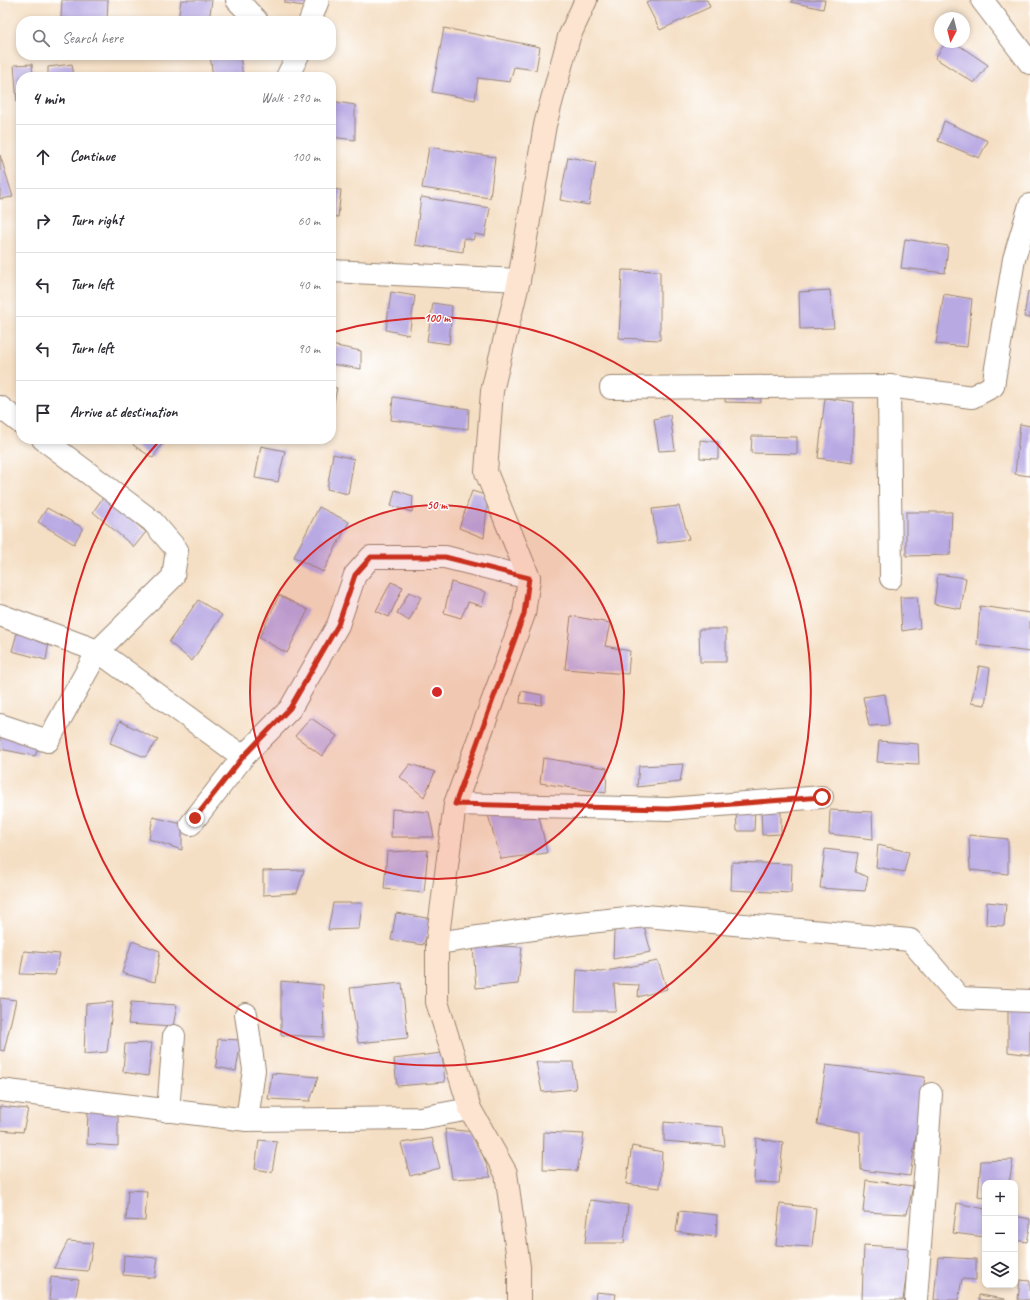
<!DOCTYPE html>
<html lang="en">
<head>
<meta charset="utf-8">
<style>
	:root { --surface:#fff; --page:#f7f7f7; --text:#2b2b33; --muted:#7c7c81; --line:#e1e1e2 }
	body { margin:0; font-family:Caveat,sans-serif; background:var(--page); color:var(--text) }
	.controls { position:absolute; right:12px; bottom:12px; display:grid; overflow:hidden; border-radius:8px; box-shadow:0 2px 6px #0003 }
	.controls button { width:36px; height:36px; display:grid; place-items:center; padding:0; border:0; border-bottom:1px solid var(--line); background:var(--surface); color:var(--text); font:20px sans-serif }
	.compass { position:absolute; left:934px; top:12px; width:36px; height:36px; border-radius:50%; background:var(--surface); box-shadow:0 2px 6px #0003; rotate:187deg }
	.stop { position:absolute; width:12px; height:12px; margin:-9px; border:3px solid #c8321e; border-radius:50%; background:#fff }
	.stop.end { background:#c8321e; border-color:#fff; box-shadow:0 1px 4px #0008 }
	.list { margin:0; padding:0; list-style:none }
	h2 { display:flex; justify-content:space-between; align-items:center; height:52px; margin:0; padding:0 16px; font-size:17px }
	h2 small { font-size:13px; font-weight:400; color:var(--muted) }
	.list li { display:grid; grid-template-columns:26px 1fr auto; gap:12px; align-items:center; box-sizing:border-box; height:64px; padding:0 16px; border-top:1px solid var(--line) }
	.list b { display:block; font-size:15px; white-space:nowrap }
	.list em { font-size:13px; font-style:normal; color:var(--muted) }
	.icon { flex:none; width:22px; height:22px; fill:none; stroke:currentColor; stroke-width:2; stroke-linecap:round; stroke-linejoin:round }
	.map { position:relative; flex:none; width:1030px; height:1300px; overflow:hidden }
	.search { position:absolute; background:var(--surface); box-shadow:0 2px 6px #0003; left:16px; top:16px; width:320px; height:44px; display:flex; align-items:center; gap:10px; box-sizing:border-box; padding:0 14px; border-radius:16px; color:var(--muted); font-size:15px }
	.panel { position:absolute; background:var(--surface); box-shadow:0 2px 6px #0003; left:16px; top:72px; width:320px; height:372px; border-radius:16px }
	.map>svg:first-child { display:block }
	.building { fill:#b8a9e3 }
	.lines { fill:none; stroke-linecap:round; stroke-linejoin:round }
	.street-casing { stroke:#988471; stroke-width:24 }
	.secondary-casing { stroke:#988471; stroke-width:24 }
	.street { stroke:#fff; stroke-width:22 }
	.secondary { stroke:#fde4d1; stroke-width:22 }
	.route { stroke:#c8321e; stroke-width:5 }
	.ring { fill:none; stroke:#d62828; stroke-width:2 }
	.centre { fill:#d62828; stroke:#fff; stroke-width:2 }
	.ring-label { font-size:12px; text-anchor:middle; font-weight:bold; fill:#d62828; stroke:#fff; stroke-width:3; stroke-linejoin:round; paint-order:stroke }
</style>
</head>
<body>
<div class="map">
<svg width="1030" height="1300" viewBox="0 0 1030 1300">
	<rect width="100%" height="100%" fill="#fff"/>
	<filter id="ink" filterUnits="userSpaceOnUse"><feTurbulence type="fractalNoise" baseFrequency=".025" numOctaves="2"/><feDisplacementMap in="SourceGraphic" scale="8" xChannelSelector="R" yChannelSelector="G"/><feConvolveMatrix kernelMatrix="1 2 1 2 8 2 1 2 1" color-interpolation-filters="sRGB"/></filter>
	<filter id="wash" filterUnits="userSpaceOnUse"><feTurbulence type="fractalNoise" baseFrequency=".012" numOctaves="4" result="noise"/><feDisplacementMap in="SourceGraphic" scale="16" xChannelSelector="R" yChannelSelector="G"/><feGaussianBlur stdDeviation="0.9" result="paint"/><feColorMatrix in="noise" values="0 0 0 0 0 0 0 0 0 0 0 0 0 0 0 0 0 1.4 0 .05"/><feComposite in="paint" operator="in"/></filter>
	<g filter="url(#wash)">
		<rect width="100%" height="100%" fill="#f5dfc4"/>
		<g id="blocks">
			<g class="building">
				<polygon points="62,0 108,0 107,21 61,18"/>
				<polygon points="181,0 212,0 209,21 178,21"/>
				<polygon points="285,0 310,0 309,7 285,3"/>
				<polygon points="651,0 707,0 710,7 660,30 646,3"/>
				<polygon points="792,0 825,0 823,9 791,2"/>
				<polygon points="444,28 540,47 536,70 514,67 510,82 478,78 475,100 432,92"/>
				<polygon points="946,42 954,42 988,65 974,83 935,58"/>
				<polygon points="210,55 240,55 243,77 213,77"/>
				<polygon points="32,64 33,77 21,77 21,103 17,103 14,65"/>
				<polygon points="72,64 74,77 48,77 48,67"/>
				<polygon points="331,101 355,105 355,140 331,137"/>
				<polygon points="944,121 988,141 979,158 938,141"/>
				<polygon points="429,147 495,157 490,198 422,188"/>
				<polygon points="0,156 0,155 13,197 0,199"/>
				<polygon points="568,157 596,162 589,205 560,200"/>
				<polygon points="331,189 341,190 338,217 331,216"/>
				<polygon points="421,197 490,208 485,236 475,234 473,240 464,238 463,252 415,245"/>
				<polygon points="905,239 948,246 945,273 901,268"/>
				<polygon points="622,270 660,271 660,340 619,338"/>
				<polygon points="830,290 834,328 800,329 799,292"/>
				<polygon points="1028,291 1030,292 1030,318 1024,317"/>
				<polygon points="391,292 415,296 409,335 386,330"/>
				<polygon points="944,294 972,299 967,347 936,344"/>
				<polygon points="433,303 452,306 449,344 427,341"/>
				<polygon points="331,345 361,351 361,369 331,364"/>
				<polygon points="331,387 337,388 332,412 331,412"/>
				<polygon points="726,391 761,393 761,403 725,402"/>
				<polygon points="393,397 469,409 468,429 391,420"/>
				<polygon points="825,398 854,402 852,463 818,458"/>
				<polygon points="670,415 675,450 659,451 654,419"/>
				<polygon points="1020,424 1030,426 1030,476 1015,474"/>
				<polygon points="752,436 797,437 797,454 751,453"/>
				<polygon points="137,439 165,439 153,458 133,445"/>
				<polygon points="700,440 718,442 718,459 700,458"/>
				<polygon points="261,446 285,451 278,482 255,478"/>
				<polygon points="333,454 354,459 348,494 327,489"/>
				<polygon points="395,490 413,496 412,512 391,506"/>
				<polygon points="472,491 488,496 484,538 459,528"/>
				<polygon points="104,496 146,532 134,547 93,512"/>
				<polygon points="679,506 689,539 657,543 652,509"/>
				<polygon points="319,507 349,522 323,572 294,557"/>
				<polygon points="47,508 83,528 74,544 38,522"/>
				<polygon points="906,512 952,512 950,555 906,556"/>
				<polygon points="938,574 966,578 961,609 934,604"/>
				<polygon points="391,582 403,587 389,617 376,611"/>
				<polygon points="451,582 486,592 482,606 468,602 461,618 444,613"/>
				<polygon points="409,592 421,597 409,621 397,613"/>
				<polygon points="279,595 308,610 287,653 259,638"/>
				<polygon points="900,597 917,597 920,628 902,631"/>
				<polygon points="198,600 222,615 192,661 169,642"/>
				<polygon points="980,606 1030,613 1030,652 977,645"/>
				<polygon points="571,616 610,623 605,646 630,651 628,674 565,669"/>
				<polygon points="699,629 726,629 726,662 700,662"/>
				<polygon points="17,633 49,642 46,660 12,651"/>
				<polygon points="979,666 990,668 985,705 971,703"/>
				<polygon points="521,691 542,695 542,705 520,703"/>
				<polygon points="885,694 889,725 869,726 863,697"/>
				<polygon points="311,718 337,736 322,756 295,736"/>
				<polygon points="120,721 158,740 145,757 110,743"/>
				<polygon points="0,735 39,745 35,756 0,749"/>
				<polygon points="879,741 918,744 919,764 877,762"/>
				<polygon points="543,758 607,768 606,793 540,783"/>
				<polygon points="410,764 435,772 424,797 400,777"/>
				<polygon points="683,764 680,782 637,787 639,766"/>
				<polygon points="755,808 754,831 737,831 736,809"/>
				<polygon points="781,808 781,834 762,835 761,809"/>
				<polygon points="392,809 429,812 434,837 391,837"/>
				<polygon points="830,810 872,812 873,839 829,834"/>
				<polygon points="538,811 547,853 501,859 488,815"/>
				<polygon points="153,817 182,824 182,850 149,839"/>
				<polygon points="969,835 1008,839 1008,874 970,870"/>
				<polygon points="878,845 909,852 904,872 876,867"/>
				<polygon points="825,849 858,853 855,872 868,877 865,891 820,888"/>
				<polygon points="428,850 424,893 384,889 387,852"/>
				<polygon points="732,862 792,864 791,893 731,890"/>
				<polygon points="304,870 297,893 263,895 263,871"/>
				<polygon points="987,902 1006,904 1004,926 986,925"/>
				<polygon points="333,903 362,903 359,929 328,930"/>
				<polygon points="396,913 433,919 423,945 391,940"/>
				<polygon points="644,926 651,952 613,959 614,931"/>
				<polygon points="132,941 160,951 155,982 122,973"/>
				<polygon points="473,945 522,947 518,984 476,988"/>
				<polygon points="24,951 60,954 55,975 20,974"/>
				<polygon points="658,961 667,989 638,997 639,985 614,984 616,1011 575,1011 577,970 601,972"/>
				<polygon points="281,981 323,985 324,1037 281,1035"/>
				<polygon points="402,983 408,1038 358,1043 350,988"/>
				<polygon points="0,998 16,1000 4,1051 0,1050"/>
				<polygon points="113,1002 107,1052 84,1054 86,1004"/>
				<polygon points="131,1002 177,1005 173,1027 128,1024"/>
				<polygon points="1008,1010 1030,1011 1030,1055 1008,1052"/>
				<polygon points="218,1039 241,1040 236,1071 216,1067"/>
				<polygon points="152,1043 148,1076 123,1072 125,1044"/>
				<polygon points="442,1053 445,1082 397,1086 394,1059"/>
				<polygon points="536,1062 573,1062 576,1089 542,1092"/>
				<polygon points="826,1065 925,1077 910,1176 861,1170 860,1132 817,1124"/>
				<polygon points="272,1073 318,1077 310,1101 268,1099"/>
				<polygon points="0,1106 28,1109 23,1132 0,1130"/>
				<polygon points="88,1109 118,1113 118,1146 87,1144"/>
				<polygon points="664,1122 723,1127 725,1146 664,1141"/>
				<polygon points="445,1129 474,1132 491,1177 452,1179"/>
				<polygon points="544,1132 584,1134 577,1171 543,1170"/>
				<polygon points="432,1138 440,1168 410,1176 401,1143"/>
				<polygon points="756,1138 783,1143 779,1183 754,1182"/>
				<polygon points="259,1140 277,1142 272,1172 255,1169"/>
				<polygon points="632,1146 662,1152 660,1188 626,1184"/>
				<polygon points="1013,1160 1009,1183 985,1183 985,1198 978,1196 981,1161"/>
				<polygon points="866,1180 913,1186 907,1214 863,1212"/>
				<polygon points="128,1190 147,1191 145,1221 126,1220"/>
				<polygon points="590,1200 628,1205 624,1243 585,1243"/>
				<polygon points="957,1203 985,1209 985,1237 953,1233"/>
				<polygon points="780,1204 816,1208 812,1247 776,1245"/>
				<polygon points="679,1211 717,1215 716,1237 676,1232"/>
				<polygon points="1015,1216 1030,1219 1030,1228 1027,1242 1015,1240"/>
				<polygon points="68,1241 93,1243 88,1271 54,1268"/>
				<polygon points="864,1245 910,1248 903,1300 862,1300"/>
				<polygon points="124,1255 158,1258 155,1278 123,1275"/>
				<polygon points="938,1257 976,1259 976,1280 962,1279 958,1300 934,1300"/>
				<polygon points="51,1277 79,1280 75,1300 49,1300"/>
				<polygon points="1020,1280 1030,1281 1030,1300 1018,1300"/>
				<polygon points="596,1292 616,1294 615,1300 595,1300"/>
				<polygon points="979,1295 1005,1299 1005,1300 979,1300"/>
			</g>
		</g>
	</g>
	<g filter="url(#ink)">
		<use href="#blocks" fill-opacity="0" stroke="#988471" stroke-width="1"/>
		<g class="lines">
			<defs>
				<g id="street">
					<polyline points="237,0 257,21"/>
					<polyline points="982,0 1030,63"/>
					<polyline points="310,21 318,0"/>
					<polyline points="287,77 298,55"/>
					<polyline points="331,271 519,280"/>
					<polyline points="889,386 891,578"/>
					<polyline points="611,388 889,386 972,397 993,386 1014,259 1030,205"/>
					<polyline points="0,407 21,423"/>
					<polyline points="0,615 98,651 243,757"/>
					<polyline points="0,725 48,741 98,651 173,577 177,550 152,521 43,439"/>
					<polyline points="455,804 668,809 822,797"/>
					<polyline points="191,824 243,757 290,709 338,625 355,575 371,557 445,557 529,578"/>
					<polyline points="437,943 561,925 646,916 910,940 960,998 1030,1001"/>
					<polyline points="246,1014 254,1070 247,1120"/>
					<polyline points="0,1090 247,1120 420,1118 470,1109"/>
					<polyline points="168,1111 174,1036"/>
					<polyline points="916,1300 931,1094"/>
				</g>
				<polyline id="secondary" points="519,1300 519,1267 506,1173 470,1109 437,1002 437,943 455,804 524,614 529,578 486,472 492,391 519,280 545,125 569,37 586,0"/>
			</defs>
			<use href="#street" class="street-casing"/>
			<use href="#secondary" class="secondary-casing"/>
			<use href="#street" class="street"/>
			<use href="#secondary" class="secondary"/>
		</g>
	</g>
	<g class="lines" filter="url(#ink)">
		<polyline class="route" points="195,818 243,757 290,708 338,625 355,575 371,557 445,557 529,578 524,614 455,804 668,809 822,797"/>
	</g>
	<circle cx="437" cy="692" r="187" fill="#d62828" fill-opacity=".12"/>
	<g class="ring">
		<circle cx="437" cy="692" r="187"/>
		<path d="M334 332A374 374 0 1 1 161 439"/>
	</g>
	<circle cx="437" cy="692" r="6" class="centre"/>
	<g class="ring-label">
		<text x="437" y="322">100 m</text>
		<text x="437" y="509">50 m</text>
	</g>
</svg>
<div class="controls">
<button>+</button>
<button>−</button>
<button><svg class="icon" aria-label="layers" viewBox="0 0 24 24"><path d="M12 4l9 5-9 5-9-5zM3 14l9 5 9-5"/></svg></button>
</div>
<svg class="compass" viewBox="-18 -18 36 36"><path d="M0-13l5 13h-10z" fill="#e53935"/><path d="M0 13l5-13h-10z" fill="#7c7c81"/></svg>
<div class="stop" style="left:822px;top:797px"></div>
<div class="stop end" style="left:195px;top:818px"></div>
<div class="search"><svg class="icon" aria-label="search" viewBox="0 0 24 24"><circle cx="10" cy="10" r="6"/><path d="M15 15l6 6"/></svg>Search here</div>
<section class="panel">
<h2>4 min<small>Walk · 290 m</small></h2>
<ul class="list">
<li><svg class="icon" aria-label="ahead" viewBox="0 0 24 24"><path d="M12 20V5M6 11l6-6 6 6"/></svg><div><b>Continue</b></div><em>100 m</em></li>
<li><svg class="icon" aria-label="right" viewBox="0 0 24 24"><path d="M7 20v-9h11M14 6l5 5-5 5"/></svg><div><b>Turn right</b></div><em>60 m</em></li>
<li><svg class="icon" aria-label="left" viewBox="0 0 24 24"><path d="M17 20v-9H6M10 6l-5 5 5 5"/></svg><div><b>Turn left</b></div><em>40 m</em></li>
<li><svg class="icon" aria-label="left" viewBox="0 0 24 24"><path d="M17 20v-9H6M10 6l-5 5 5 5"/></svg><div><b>Turn left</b></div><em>90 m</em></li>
<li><svg class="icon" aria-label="arrive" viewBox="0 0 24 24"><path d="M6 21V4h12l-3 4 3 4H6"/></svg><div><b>Arrive at destination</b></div></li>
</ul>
</section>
</div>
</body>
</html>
